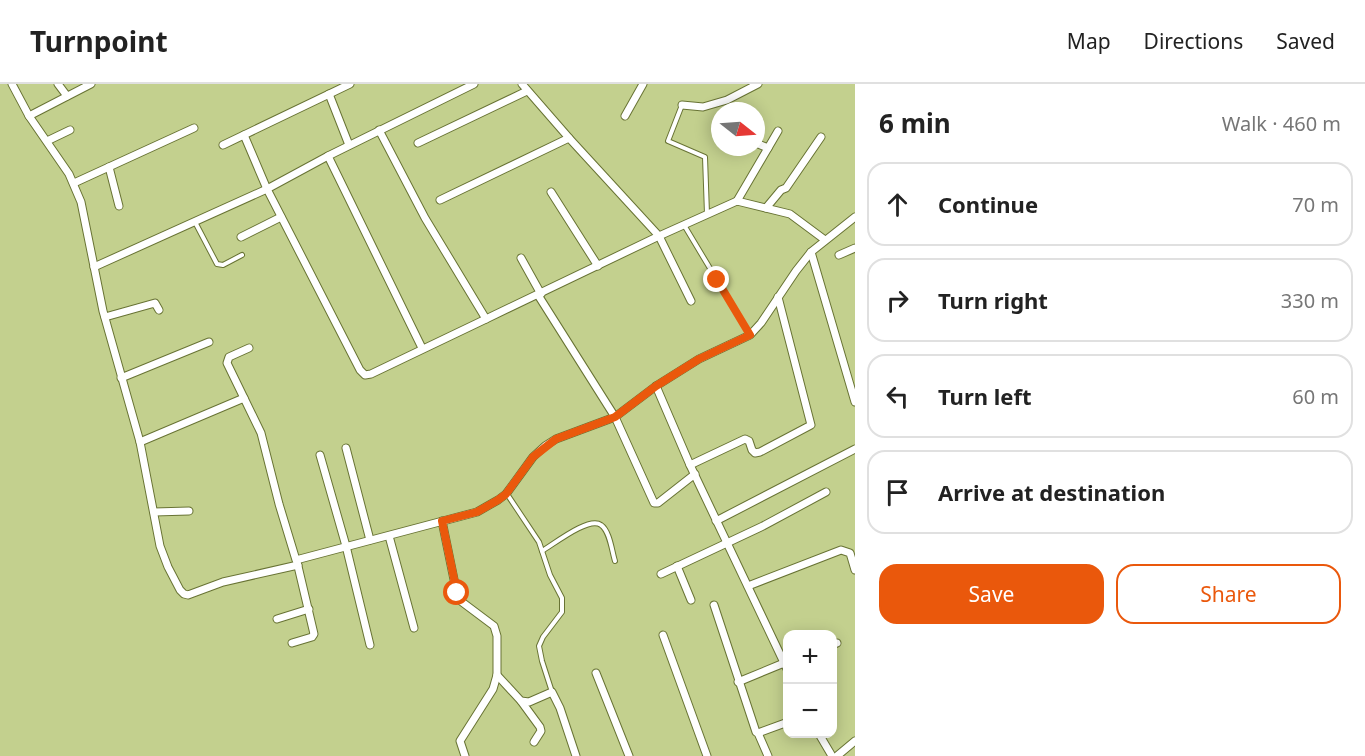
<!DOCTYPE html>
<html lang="en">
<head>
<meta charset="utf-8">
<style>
	:root { --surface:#fff; --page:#f2f2f2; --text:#222; --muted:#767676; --line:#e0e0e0; --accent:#ea580c }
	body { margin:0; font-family:"Noto Sans",sans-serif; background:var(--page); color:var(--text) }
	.controls { position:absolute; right:18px; bottom:18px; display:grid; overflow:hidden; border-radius:12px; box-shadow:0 3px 15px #0003 }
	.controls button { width:54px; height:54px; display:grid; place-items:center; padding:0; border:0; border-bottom:2px solid var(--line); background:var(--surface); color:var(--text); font:30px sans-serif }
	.compass { position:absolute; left:711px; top:18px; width:54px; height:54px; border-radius:50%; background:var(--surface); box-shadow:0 3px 15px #0003; rotate:107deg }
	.stop { position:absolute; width:18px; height:18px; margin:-14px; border:4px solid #ea580c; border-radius:50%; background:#fff }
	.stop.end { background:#ea580c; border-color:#fff; box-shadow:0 2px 6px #0008 }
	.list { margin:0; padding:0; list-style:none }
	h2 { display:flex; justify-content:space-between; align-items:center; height:78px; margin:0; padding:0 24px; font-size:26px }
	h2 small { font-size:20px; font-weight:400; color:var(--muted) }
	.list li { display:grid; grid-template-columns:39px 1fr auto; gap:18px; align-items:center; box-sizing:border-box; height:84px; margin:0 12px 12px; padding:0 12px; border:2px solid var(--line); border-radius:18px }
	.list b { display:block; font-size:22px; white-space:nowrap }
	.list em { font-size:20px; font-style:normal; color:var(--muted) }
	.actions { display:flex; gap:12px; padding:18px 24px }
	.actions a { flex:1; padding:14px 0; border:2px solid var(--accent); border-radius:18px; text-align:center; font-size:21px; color:var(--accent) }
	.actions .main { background:var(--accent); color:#fff }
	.icon { flex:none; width:33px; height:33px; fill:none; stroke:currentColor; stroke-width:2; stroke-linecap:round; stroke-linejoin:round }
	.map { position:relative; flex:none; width:855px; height:672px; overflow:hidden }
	header { display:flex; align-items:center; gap:36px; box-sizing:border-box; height:84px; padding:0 30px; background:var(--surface); border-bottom:2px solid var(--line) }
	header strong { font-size:28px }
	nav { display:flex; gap:33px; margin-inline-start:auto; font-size:21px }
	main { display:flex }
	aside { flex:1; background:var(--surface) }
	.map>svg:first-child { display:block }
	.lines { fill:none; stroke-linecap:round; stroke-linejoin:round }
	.lane-casing { stroke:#687334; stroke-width:6 }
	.street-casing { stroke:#687334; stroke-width:9 }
	.lane { stroke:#fff; stroke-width:4 }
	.street { stroke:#fff; stroke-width:7 }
	.route { stroke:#ea580c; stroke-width:8 }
</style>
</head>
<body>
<header>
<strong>Turnpoint</strong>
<nav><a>Map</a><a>Directions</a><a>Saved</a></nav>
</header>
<main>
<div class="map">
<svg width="855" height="672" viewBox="0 0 855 672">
	<rect width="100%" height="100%" fill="#c3d08e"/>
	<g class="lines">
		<defs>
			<g id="lane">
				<polyline points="682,21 668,57 705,73 707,130"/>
				<polyline points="195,138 217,180 223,181 242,171"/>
				<polyline points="684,141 750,251"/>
				<polyline points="507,410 539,458 550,491 562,514 562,528 543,553 539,562 542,577 552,608"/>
				<path d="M542,467C554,460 589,432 601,441C610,447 612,468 615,477"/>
			</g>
			<g id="street">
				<polyline points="12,0 29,32"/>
				<polyline points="58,0 67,12"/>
				<polyline points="91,0 29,32 69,90 81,118 103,227 140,358 160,462 168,483 180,506 184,510 188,511 223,498 298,481"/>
				<polyline points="522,0 569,54"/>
				<polyline points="329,10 349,61"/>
				<polyline points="682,21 703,23 727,16 758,0"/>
				<polyline points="625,32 643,0"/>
				<polyline points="379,46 425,134 486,235 659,152 737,117 790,130 825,156"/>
				<polyline points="244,51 267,105 360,286 365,291 371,290 486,235"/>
				<polyline points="47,57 70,46"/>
				<polyline points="418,59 527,7"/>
				<polyline points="756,59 768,64"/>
				<polyline points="223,61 350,0"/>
				<polyline points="109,83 119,122"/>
				<polyline points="74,99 194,44"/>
				<polyline points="551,108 598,182"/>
				<polyline points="440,116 569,54 659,152 691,217"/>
				<polyline points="737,117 778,47"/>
				<polyline points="766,124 781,106 786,104 821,53"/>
				<polyline points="241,153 281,133"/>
				<polyline points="811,168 855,318"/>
				<polyline points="839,171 855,164"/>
				<polyline points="521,174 541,210"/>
				<polyline points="94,183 267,105 328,72"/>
				<polyline points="538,211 615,333 654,419 658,419 695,390"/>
				<polyline points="105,233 155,219 159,226"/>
				<polyline points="422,264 328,72 474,0"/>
				<polyline points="121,294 209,258"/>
				<polyline points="656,302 690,381 788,587"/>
				<polyline points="244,314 227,279 229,273 249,264"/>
				<polyline points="140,358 244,314 261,349 279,420 296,476 477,428 498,416 506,410 533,373 545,362 556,355 615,333 656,302 699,275 750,251 761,239 796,187 811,168 855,133"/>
				<polyline points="346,364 370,456"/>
				<polyline points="320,371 346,462 370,561"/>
				<polyline points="690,381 745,355 749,357 752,366 755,369 760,368 811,341 778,213"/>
				<polyline points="154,428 189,427"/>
				<polyline points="442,437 458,515 494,542 497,552 497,591 493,605 460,657 465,672"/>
				<polyline points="716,437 855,365"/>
				<polyline points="389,452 414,544"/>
				<polyline points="677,482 691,516"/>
				<polyline points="661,490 763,442 826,408"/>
				<polyline points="748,502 841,466 850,469 855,486"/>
				<polyline points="714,521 756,648 758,649 768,672"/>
				<polyline points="277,535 309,525"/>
				<polyline points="663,551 707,672"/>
				<polyline points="292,559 312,553 314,550 297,478"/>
				<polyline points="832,561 837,559"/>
				<polyline points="596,589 629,672"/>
				<polyline points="497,591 521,617 529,618 552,608 560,624 576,672"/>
				<polyline points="738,598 784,579"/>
				<polyline points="521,617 540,643 541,647 534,658"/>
				<polyline points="758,649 788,638"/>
				<polyline points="819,650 832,672"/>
				<polyline points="837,672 855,657"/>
			</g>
		</defs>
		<use href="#lane" class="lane-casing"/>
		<use href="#street" class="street-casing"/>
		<use href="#lane" class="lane"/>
		<use href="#street" class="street"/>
	</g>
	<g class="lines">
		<polyline class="route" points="457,509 442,437 477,428 498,416 506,410 533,373 556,355 615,333 656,302 699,275 750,251 717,196"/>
	</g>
</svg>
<div class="controls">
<button>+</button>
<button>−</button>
</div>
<svg class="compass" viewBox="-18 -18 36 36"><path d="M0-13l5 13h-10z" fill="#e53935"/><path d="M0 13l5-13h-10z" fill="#767676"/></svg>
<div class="stop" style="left:457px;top:509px"></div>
<div class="stop end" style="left:717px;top:196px"></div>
</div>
<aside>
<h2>6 min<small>Walk · 460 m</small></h2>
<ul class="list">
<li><svg class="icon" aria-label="ahead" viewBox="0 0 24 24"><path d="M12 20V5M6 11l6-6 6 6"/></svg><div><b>Continue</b></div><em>70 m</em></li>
<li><svg class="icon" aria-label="right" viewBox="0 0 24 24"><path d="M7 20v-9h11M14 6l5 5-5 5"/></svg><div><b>Turn right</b></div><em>330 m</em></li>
<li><svg class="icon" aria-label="left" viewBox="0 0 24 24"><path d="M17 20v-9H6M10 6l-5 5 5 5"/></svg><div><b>Turn left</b></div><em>60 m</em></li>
<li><svg class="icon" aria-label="arrive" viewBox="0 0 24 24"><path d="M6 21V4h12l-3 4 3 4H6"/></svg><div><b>Arrive at destination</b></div></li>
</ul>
<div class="actions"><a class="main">Save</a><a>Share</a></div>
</aside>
</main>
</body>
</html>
